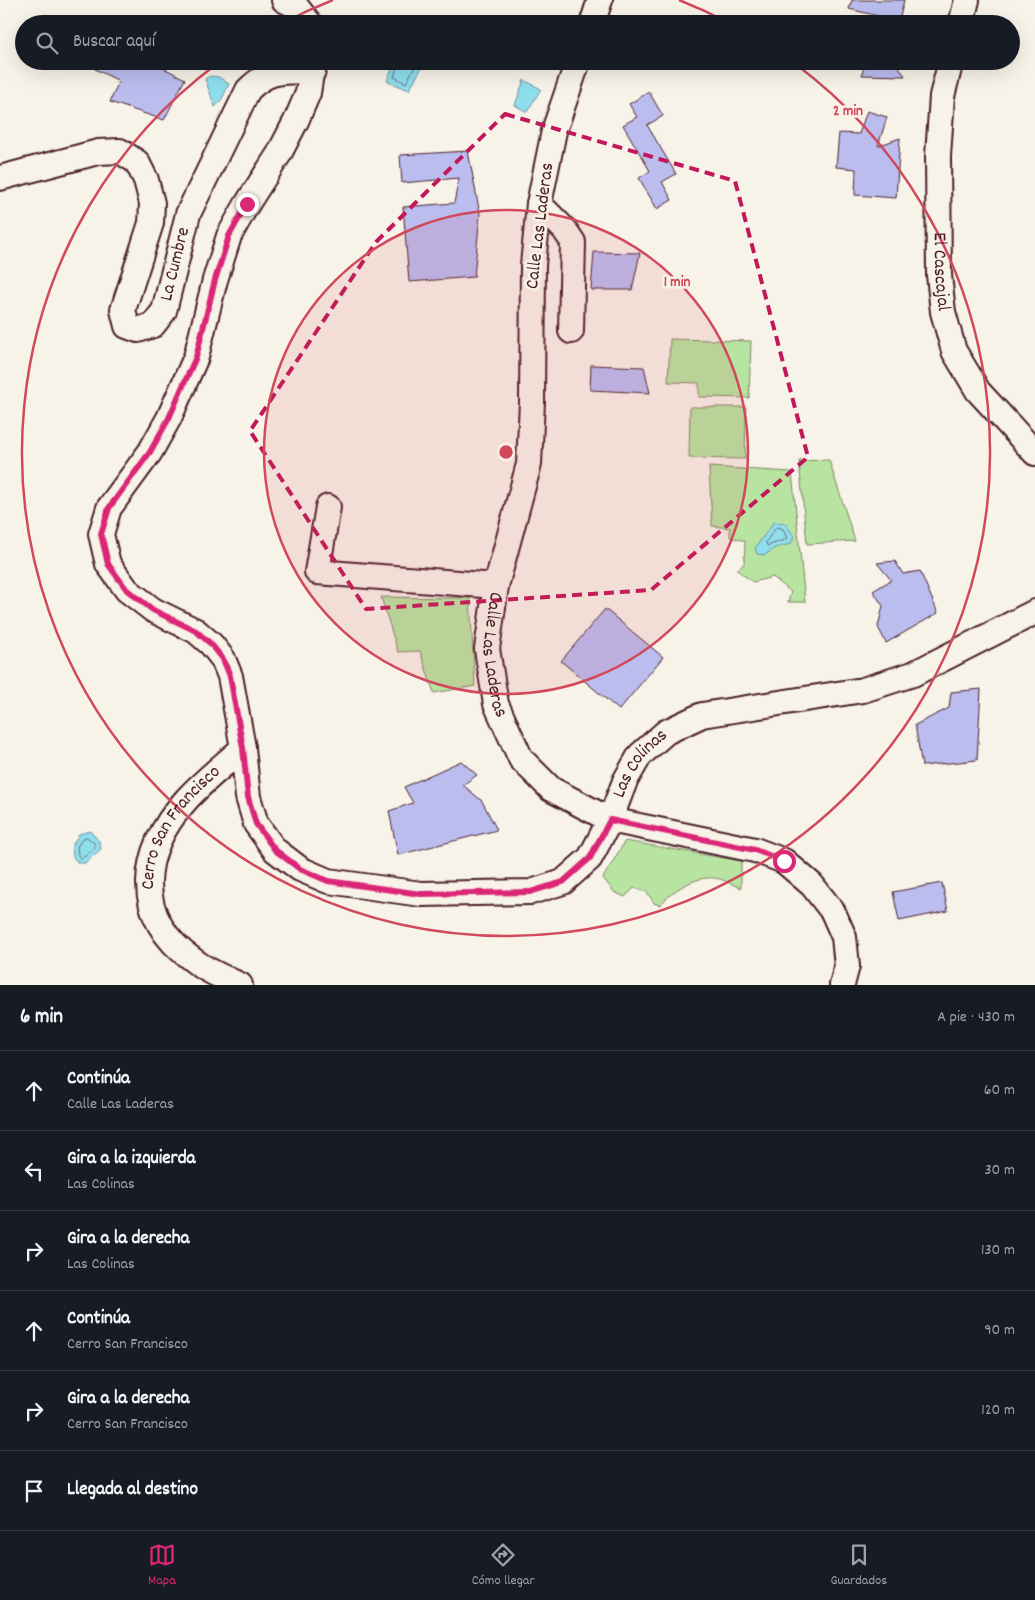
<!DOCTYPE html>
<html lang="es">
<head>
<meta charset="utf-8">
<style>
	:root { --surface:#171b24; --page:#20242c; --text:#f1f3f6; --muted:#9ea1a6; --line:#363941; --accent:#db2777 }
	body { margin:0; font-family:Dekko,sans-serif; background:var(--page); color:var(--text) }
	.stop { position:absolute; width:15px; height:15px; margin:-11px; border:4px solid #db2777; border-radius:50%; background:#fff }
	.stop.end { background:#db2777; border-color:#fff; box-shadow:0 1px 5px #0008 }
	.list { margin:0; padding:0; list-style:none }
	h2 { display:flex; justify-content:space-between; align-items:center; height:65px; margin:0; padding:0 20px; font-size:21px }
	h2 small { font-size:16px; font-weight:400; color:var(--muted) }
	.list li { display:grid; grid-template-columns:32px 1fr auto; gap:15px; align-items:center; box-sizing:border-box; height:80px; padding:0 20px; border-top:1px solid var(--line) }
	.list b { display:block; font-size:19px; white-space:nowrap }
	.list p { margin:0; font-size:16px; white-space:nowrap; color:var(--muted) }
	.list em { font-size:16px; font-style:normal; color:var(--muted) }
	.icon { flex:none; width:28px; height:28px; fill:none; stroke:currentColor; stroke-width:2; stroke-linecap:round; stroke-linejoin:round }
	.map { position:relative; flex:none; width:1035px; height:985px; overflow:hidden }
	.search { position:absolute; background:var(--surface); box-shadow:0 5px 20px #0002; left:15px; right:15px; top:15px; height:55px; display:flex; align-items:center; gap:12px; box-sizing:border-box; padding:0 18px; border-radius:28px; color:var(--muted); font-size:19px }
	.sheet { height:545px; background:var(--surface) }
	nav { display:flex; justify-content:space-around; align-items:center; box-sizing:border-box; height:70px; border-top:1px solid var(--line); background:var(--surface); font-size:14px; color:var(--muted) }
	nav a { display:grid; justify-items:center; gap:2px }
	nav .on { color:var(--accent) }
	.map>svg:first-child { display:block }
	.green { fill:#b8e4a1; stroke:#818266 }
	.water { fill:#8fdeed; stroke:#73929f }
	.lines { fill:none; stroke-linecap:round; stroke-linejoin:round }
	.shore { stroke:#666b79; stroke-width:1 }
	.building { fill:#bbbdef; stroke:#4a1f2b }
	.minor-casing { stroke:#4a1f2b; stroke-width:28 }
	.minor { stroke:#f7f3e8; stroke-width:24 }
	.route { stroke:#db2777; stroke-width:6 }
	.marked { fill:none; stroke:#c2185b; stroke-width:4; stroke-dasharray:10 6; stroke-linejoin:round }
	.ring { fill:none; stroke:#d1495b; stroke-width:2.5 }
	.labels { text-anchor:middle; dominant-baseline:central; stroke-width:5; stroke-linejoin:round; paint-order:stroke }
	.street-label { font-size:19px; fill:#4a1f2b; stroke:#f7f3e8 }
	.centre { fill:#d1495b; stroke:#f7f3e8; stroke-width:2.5 }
	.ring-label { font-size:15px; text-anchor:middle; font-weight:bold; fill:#d1495b; stroke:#f7f3e8; stroke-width:5; stroke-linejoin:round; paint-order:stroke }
</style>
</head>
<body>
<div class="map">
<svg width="1035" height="985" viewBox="0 0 1035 985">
	<rect width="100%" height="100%" fill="#f7f3e8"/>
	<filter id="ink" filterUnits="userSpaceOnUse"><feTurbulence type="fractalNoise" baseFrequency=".02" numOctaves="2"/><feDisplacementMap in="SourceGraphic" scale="10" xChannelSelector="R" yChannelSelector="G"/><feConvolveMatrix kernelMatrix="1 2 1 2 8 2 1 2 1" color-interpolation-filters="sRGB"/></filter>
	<g filter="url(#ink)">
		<g class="green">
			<polygon points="670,339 751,341 749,398 699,397 699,383 668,382"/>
			<polygon points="690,407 746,407 745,459 689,458"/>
			<polygon points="829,460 855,541 807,544 799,461"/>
			<polygon points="709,467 792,472 805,602 788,602 791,592 773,577 753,582 737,570 744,564 745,541 730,537 730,528 712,526"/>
			<polygon points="381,597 470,598 475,686 434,693 420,651 398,652"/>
			<path d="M625,841L741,861V888C733,885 723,879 715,878C694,876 673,890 660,905L654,903L647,892L634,888L625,897L614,892L603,878Z"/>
		</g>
		<g class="water">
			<polygon points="395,61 419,61 424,64 409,90 387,81"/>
			<polygon points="210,76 219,77 229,84 222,99 215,107 205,79"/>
			<polygon points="524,80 541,89 527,112 515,105"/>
			<polygon points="774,522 785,523 794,536 791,544 775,548 765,555 757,554 755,548"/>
			<polygon points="90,831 99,841 101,849 85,863 78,863 73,857 72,846 79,834"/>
		</g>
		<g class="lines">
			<g class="shore">
				<polyline points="399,61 394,77 406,83 418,61"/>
				<polygon points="777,527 783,529 787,539 767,546 766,542"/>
				<polygon points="87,837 94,843 95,848 84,857 80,858 78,855 77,847 82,839"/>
			</g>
		</g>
		<g class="building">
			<polygon points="852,0 904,0 899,21 849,9"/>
			<polygon points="103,61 150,61 185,79 164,120 110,102 119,81 95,69"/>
			<polygon points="865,61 895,61 905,76 862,75"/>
			<polygon points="649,92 663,116 647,125 676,174 662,182 672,200 657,209 639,178 650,171 623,125 637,117 629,104"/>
			<polygon points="867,111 887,117 878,146 900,138 896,198 855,195 856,169 836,167 839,133 859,134"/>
			<polygon points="468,151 480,214 474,277 409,282 403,207 454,203 459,178 402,183 400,155"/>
			<polygon points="594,252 640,253 632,290 591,290"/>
			<polygon points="591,365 644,367 650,393 590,390"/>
			<polygon points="895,561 903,574 920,571 938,613 886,643 878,627 883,606 873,591 891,580 877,563"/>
			<polygon points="605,609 663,657 619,710 561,661"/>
			<polygon points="981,689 977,760 922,766 915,725 949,708 951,692"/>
			<polygon points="461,761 477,775 463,785 482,801 497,830 398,855 389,811 413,803 404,787"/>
			<polygon points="942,883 948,911 899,921 893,892"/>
		</g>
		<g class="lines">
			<defs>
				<g id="minor">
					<polyline points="284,0 296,6 310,24"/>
					<polyline points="592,24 600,0"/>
					<polyline points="961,24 967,0"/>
					<path id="s1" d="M313,61L308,93L296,121L279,154L247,204L229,236L215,280L196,357L169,418L150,452L109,508L101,534L108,564L127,590L153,610L196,631L211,644L223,659L230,676L243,748L248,797L256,824L275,850L300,869L328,881L421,894L531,892L563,882L590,858L610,820L625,781L640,755L666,732L702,715L863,690L913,674L1035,612"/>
					<path id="s2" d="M578,61L554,131L539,204L533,265L532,402L529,464L496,586L487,649L496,704L521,759L551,789L610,820L755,850L784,861L812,885L833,912L844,937L847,966L842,985"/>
					<path id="s3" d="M951,61L942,96L938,156L939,275L943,312L954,351L978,391L1035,453"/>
					<path id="s4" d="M0,178L98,152L120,151L137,162L146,180L152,203L151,223L123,310L127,326L138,330L153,325L164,311L188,214L248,90C270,68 283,72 313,71"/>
					<polyline points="539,204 564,229 573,242 571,331"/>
					<polyline points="328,507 317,572 496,586"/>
					<path id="s5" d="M240,985C224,978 207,971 193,960C131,916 140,851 186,800C203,781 224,765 243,748"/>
				</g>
			</defs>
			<use href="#minor" class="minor-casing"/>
			<use href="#minor" class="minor"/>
		</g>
	</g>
	<g class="lines" filter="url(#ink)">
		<polyline class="route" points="247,204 229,236 215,280 196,357 182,388 169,418 150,452 109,508 101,534 108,564 127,590 153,610 196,631 211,644 223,659 230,676 243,748 248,797 256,824 275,850 300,869 328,881 421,894 530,892 563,882 590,858 610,820 755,850 784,861"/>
	</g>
	<path class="marked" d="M505,114L735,181L808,457L651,590L366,609L250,431L376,242Z"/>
	<circle cx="506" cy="452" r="242" fill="#d1495b" fill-opacity=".12"/>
	<g class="ring">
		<circle cx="506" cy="452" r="242"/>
		<path d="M283 23A484 484 0 0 1 333 0M679 0A484 484 0 0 1 729 23M794 63A484 484 0 1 1 218 63"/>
	</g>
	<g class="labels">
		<g class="street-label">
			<text transform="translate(541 226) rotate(-83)">Calle Las Laderas</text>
			<text stroke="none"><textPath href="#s4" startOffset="409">La Cumbre</textPath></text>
			<text stroke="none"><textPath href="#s3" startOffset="212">El Cascajal</textPath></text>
			<text stroke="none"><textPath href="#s2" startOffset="605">Calle Las Laderas</textPath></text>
			<text stroke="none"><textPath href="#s1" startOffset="1351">Las Colinas</textPath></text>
			<text stroke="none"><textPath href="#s5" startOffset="211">Cerro San Francisco</textPath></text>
		</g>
	</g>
	<circle cx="506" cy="452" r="8" class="centre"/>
	<g class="ring-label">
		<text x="848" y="115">2 min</text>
		<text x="677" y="286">1 min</text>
	</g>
</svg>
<div class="stop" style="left:784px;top:861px"></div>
<div class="stop end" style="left:247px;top:204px"></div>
<div class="search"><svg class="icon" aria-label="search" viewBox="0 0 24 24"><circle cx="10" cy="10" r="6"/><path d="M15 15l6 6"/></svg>Buscar aquí</div>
</div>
<section class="sheet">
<h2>6 min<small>A pie · 430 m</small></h2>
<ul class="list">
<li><svg class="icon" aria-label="ahead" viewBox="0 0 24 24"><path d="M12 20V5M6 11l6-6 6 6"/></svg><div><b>Continúa</b><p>Calle Las Laderas</p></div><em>60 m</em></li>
<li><svg class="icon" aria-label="left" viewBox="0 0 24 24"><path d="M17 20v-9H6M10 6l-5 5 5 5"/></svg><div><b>Gira a la izquierda</b><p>Las Colinas</p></div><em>30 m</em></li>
<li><svg class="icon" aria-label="right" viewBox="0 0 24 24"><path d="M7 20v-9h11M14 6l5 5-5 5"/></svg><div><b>Gira a la derecha</b><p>Las Colinas</p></div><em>130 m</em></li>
<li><svg class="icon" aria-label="ahead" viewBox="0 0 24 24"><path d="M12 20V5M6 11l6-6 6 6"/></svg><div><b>Continúa</b><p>Cerro San Francisco</p></div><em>90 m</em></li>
<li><svg class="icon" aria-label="right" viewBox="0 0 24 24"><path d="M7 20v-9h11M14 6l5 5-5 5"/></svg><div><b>Gira a la derecha</b><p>Cerro San Francisco</p></div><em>120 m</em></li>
<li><svg class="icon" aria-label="arrive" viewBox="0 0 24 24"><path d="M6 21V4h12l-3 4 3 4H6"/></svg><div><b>Llegada al destino</b></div></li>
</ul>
</section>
<nav>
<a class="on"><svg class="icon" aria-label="map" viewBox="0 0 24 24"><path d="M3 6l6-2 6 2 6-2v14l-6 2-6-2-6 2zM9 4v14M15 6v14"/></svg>Mapa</a>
<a><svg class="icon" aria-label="directions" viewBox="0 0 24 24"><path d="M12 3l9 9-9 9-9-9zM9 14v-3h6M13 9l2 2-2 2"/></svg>Cómo llegar</a>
<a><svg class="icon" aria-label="saved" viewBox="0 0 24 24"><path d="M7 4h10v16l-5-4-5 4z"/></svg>Guardados</a>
</nav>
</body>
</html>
